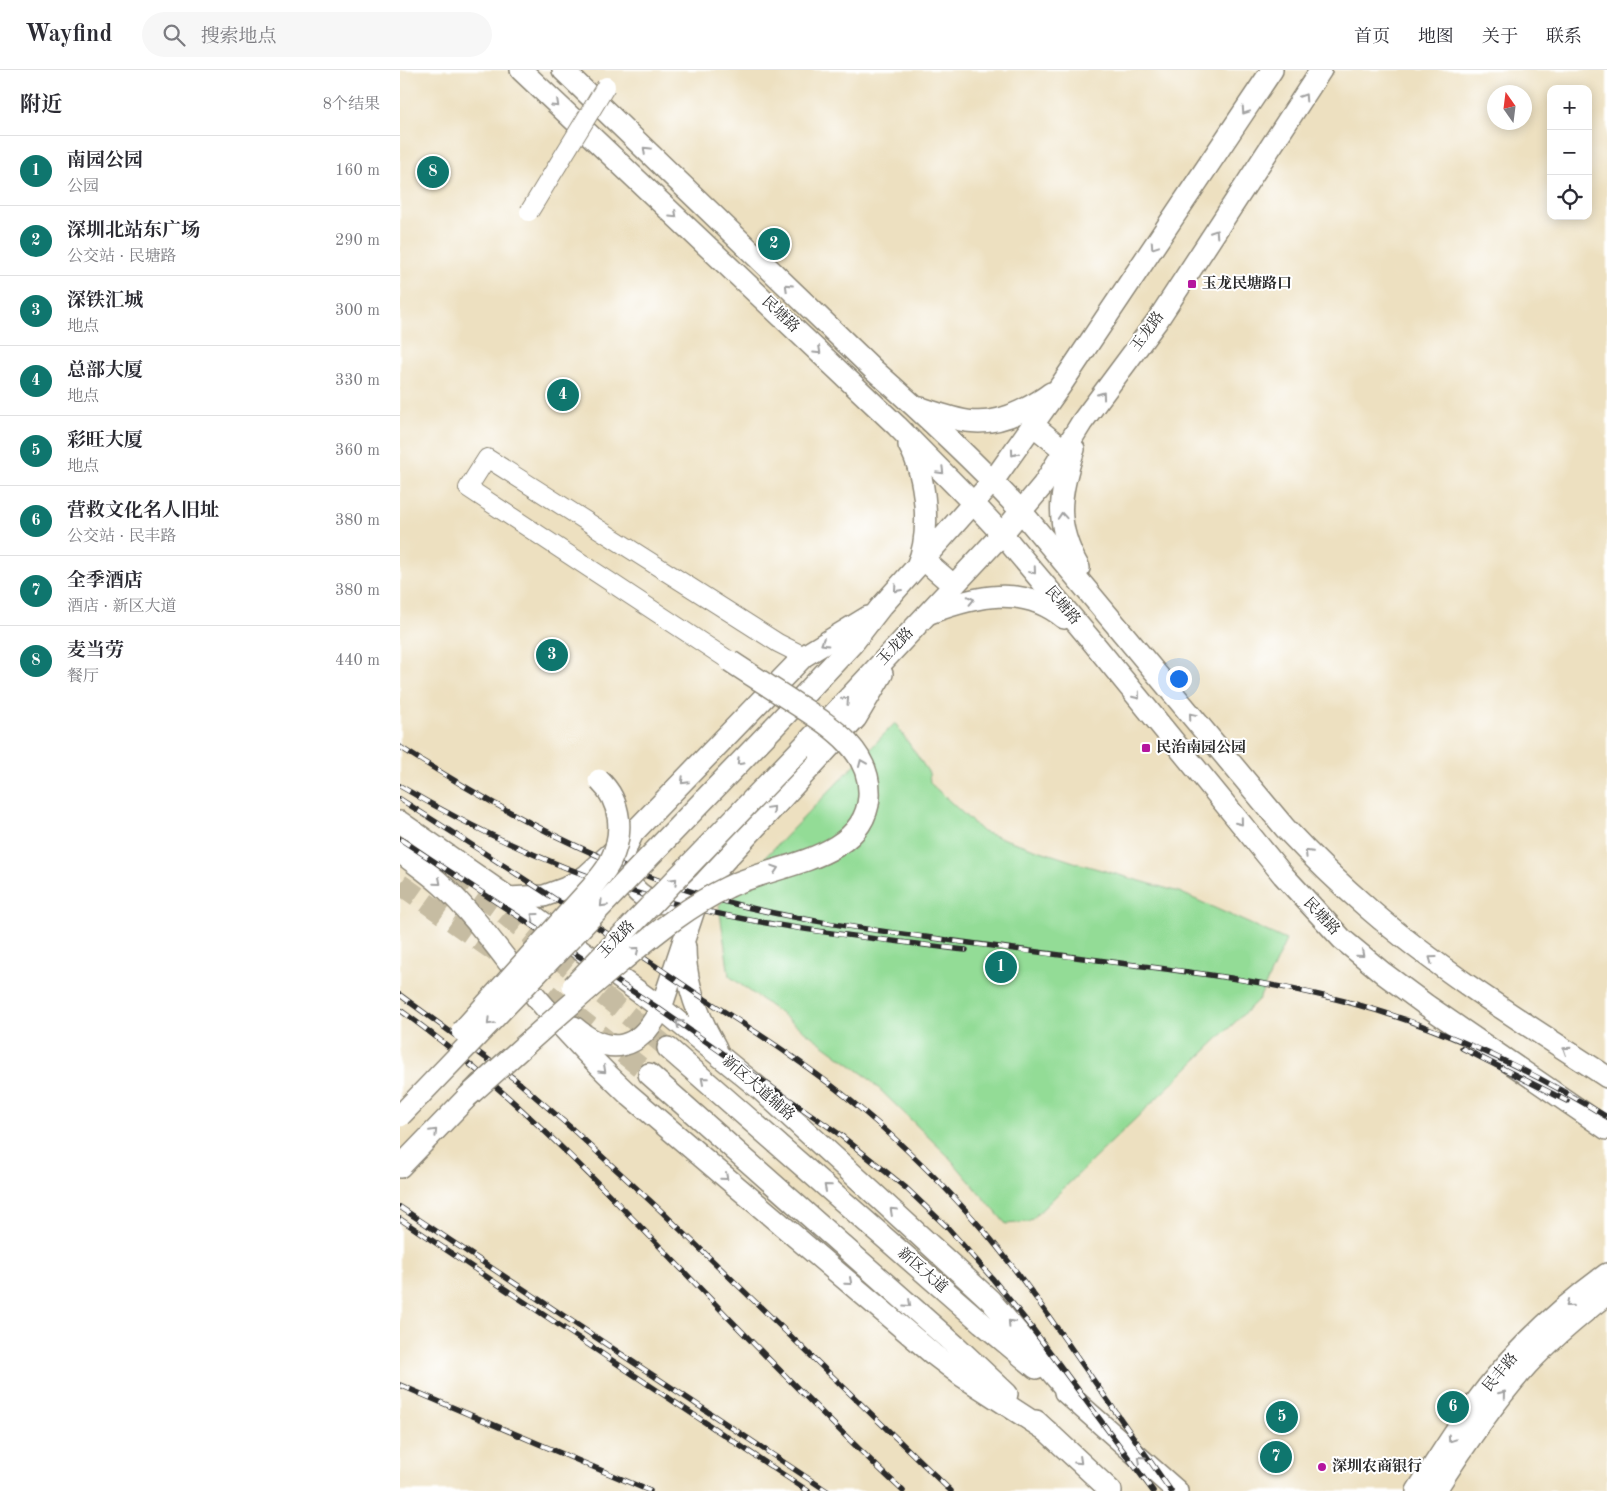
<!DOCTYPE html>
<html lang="zh">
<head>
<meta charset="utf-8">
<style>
	:root { --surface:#fff; --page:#f7f7f7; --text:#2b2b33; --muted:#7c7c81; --line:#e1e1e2; --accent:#0f766e }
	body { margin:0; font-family:"Old Standard TT","Noto Serif SC",serif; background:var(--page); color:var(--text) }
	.controls { position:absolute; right:15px; top:15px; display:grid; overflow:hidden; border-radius:10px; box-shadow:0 2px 12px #0003 }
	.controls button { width:45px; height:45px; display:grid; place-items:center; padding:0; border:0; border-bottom:1px solid var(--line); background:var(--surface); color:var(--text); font:25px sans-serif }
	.compass { position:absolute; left:1087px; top:15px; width:45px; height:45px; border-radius:50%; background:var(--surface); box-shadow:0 2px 12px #0003; rotate:346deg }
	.you { position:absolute; left:778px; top:608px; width:18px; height:18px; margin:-12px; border:4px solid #fff; border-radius:50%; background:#1a73e8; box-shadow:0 0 0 8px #1a73e833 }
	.badge { display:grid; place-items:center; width:32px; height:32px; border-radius:50%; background:var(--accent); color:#fff; font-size:16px; font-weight:700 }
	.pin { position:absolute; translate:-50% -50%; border:2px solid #fff; box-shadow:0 1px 5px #0006 }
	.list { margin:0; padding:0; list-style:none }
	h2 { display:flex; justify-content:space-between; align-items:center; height:65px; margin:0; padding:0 20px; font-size:21px }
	h2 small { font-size:16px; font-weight:400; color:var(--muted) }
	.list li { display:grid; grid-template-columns:32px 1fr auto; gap:15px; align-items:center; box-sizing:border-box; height:70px; padding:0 20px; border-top:1px solid var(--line) }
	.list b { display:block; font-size:19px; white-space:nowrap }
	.list p { margin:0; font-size:16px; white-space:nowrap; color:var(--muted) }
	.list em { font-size:16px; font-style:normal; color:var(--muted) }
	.icon { flex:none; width:28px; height:28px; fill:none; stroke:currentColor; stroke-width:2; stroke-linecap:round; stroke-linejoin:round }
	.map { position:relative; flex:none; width:1207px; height:1421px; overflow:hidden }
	header { display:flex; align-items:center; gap:30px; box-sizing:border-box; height:70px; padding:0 25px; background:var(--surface); border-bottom:1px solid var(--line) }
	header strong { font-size:24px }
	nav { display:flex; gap:28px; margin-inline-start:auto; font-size:18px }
	.search { width:350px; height:45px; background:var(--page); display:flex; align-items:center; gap:12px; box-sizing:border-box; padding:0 18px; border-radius:28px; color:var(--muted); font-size:19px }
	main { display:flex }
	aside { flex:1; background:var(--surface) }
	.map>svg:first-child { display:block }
	.green { fill:#93dc96; stroke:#5f8460 }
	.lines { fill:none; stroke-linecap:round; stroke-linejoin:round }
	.major-tunnel { stroke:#c6bca2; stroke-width:21; stroke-dasharray:21 11; stroke-linecap:butt }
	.minor-casing { stroke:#8c8676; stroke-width:20 }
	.major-casing { stroke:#8c8676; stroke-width:24 }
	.minor { stroke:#fff; stroke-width:18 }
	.major { stroke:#fff; stroke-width:21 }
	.rail-casing { stroke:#2b2b2b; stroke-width:5.5 }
	.rail { stroke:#fff; stroke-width:4; stroke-dasharray:11; stroke-linecap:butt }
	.minor-bridge-casing { stroke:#8c8676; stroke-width:20; stroke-linecap:butt }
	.major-bridge-casing { stroke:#8c8676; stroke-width:24; stroke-linecap:butt }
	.minor-bridge { stroke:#fff; stroke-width:18 }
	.major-bridge { stroke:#fff; stroke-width:21 }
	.oneway { stroke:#a0a0a0 }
	.poi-dot { fill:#b5179e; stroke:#fff; stroke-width:2 }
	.labels { text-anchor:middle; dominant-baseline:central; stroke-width:4; stroke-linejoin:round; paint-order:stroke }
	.poi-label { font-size:15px; font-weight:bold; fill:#2b2b2b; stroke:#fff; text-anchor:start }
	.street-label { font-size:15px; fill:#2b2b2b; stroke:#fff }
</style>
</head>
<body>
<header>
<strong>Wayfind</strong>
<div class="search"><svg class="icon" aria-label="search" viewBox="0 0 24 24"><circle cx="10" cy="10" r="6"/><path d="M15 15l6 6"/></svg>搜索地点</div>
<nav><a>首页</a><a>地图</a><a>关于</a><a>联系</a></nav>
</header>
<main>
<aside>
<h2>附近<small>8个结果</small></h2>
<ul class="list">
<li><span class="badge">1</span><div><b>南园公园</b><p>公园</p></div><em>160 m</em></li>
<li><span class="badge">2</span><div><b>深圳北站东广场</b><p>公交站 · 民塘路</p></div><em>290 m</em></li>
<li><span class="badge">3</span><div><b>深铁汇城</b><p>地点</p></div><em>300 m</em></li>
<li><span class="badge">4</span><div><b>总部大厦</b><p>地点</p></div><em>330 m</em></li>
<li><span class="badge">5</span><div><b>彩旺大厦</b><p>地点</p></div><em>360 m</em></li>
<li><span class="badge">6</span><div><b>营救文化名人旧址</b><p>公交站 · 民丰路</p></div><em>380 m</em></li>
<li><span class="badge">7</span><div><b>全季酒店</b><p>酒店 · 新区大道</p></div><em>380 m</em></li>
<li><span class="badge">8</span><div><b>麦当劳</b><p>餐厅</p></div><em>440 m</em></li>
</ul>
</aside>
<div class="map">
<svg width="1207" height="1421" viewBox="0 0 1207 1421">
	<rect width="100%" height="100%" fill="#fff"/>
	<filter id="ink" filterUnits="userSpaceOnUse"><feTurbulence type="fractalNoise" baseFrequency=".02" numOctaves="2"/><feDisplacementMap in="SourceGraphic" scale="10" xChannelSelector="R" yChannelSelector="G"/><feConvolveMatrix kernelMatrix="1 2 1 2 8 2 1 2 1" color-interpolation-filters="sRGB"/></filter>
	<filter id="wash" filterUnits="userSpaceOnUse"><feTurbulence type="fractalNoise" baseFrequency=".0096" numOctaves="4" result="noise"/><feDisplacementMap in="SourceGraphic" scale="20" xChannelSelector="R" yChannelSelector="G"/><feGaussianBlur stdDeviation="1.12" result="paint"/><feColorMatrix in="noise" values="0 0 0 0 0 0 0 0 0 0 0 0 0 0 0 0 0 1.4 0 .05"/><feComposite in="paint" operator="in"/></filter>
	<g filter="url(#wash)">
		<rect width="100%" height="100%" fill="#ede0c0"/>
		<polygon class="green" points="495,653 529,703 530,713 583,762 677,793 779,822 886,870 859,929 629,1152 606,1154 548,1086 466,1006 329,906 319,835"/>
	</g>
	<g filter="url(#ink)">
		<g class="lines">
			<g class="major-tunnel">
				<polyline points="0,769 98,839 268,978"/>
				<polyline points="0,814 97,883"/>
				<polyline points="123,904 249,1004"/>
			</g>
			<defs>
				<polyline id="minor" points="330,591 68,418 87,388 378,573 404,586"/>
				<g id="major">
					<polyline points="121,0 497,356 574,434 602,464 691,570 883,805 942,869 983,903 1026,935 1207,1059"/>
					<path d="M163,0L474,300C525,345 574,391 621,441L885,758C912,787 940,814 970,840C1043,903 1126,954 1207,1007"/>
					<path d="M521,338C559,351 583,360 621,341C631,336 642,330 651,323"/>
					<polyline points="633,355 665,381"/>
					<path d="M509,375C526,405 532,464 517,496"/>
					<path d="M674,379C659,425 654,454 679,498"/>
					<polyline points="524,490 553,515"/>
					<path d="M530,543C575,526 623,514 664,548"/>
					<polyline points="374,657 453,573 480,538 593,411 661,315 872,0"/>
					<polyline points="401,679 602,464 643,415 682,352 757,251 921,0"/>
					<polyline points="0,752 109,828 261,938 360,1019 590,1230 676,1331"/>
					<path d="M231,767C212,799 236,839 275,832C286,830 295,822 303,814L456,648L482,604"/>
					<path d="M0,782C14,793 29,803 42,815C76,846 106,891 136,927C165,961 195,993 228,1024L533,1284L562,1306L647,1361"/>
					<polyline points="109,828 144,826 166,818 186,806 232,764 404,586 468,547"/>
					<path d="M285,877C285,912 298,947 316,978"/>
					<path d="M174,957C210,988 240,980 261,938L299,825"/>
					<polyline points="268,978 582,1253 636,1298"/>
					<polyline points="249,1004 557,1277 607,1324"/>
					<polyline points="0,1097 80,1014"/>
					<polyline points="665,1322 777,1421"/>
					<polyline points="636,1351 711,1421"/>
					<path d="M1017,1421C1042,1383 1066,1343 1095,1308C1128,1268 1166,1234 1207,1204"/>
					<path d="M1035,1421C1063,1377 1092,1334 1127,1295C1151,1269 1179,1246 1207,1224"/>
				</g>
			</defs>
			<use href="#minor" class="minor-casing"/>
			<use href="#major" class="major-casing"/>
			<use href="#minor" class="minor"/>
			<use href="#major" class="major"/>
			<defs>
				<g id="rail">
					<path d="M0,677C101,741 207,799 323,831C390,849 458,858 525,867C595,877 665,886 735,895C806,904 875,913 944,931C1039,956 1124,996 1207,1047"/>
					<path d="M0,716C73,759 150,795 231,821C339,855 454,866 566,880"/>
					<path d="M0,729C99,792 197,856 294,922C351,959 409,995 461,1039C505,1076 546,1117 583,1160C602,1182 619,1205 636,1228L771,1421"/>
					<polyline points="0,769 255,936 439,1064 506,1118 547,1157 592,1208 632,1258 753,1421"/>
					<polyline points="0,925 116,1010 169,1056 259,1139 551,1421"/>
					<path d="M0,940C98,1010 182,1096 265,1182C343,1263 421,1344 503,1421"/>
					<polyline points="1062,978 1167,1031"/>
					<polyline points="0,1137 427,1421"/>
					<polyline points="0,1149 408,1421"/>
					<polyline points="0,1315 250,1421"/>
				</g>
			</defs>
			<use href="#rail" class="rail-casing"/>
			<use href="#rail" class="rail"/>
			<defs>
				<polyline id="minor-bridge" points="129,142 206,16"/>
				<g id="major-bridge">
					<polyline points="173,916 401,679"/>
					<path d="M62,961L192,817C198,809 206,801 210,792C224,764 222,732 199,710"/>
					<path d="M67,1027C119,981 169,934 223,890C256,863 290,835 328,817C373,794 464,791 469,727C472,679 427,654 393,632C372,618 351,605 330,591"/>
					<polyline points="0,1046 374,657"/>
				</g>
			</defs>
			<use href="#minor-bridge" class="minor-bridge-casing"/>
			<use href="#major-bridge" class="major-bridge-casing"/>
			<use href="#minor-bridge" class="minor-bridge"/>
			<use href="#major-bridge" class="major-bridge"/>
		</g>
		<defs><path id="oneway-chevron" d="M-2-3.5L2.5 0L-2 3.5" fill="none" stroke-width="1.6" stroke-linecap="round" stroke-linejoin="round" transform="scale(1.25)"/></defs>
		<g class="oneway">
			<use href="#oneway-chevron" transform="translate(904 27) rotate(-57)"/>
			<use href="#oneway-chevron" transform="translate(156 34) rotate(43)"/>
			<use href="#oneway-chevron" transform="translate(845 41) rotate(124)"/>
			<use href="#oneway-chevron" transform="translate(246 80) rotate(-136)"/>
			<use href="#oneway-chevron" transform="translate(274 145) rotate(43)"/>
			<use href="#oneway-chevron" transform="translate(815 163) rotate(-57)"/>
			<use href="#oneway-chevron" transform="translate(754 176) rotate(124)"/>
			<use href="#oneway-chevron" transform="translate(388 217) rotate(-136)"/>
			<use href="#oneway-chevron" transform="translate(418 281) rotate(43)"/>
			<use href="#oneway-chevron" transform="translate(702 325) rotate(-54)"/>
			<use href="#oneway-chevron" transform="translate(614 383) rotate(126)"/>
			<use href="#oneway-chevron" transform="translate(541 401) rotate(45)"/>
			<use href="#oneway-chevron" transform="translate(662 446) rotate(-94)"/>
			<use href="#oneway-chevron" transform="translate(633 501) rotate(50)"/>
			<use href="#oneway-chevron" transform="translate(497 519) rotate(132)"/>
			<use href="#oneway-chevron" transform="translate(571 530) rotate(-12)"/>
			<use href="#oneway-chevron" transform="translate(424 573) rotate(149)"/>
			<use href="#oneway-chevron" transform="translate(737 626) rotate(51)"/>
			<use href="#oneway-chevron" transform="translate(446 630) rotate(-47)"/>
			<use href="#oneway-chevron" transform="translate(792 646) rotate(-130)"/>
			<use href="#oneway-chevron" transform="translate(340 692) rotate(134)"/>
			<use href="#oneway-chevron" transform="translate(462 693) rotate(-113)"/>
			<use href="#oneway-chevron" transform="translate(284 711) rotate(135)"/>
			<use href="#oneway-chevron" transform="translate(372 739) rotate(-47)"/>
			<use href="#oneway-chevron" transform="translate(840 752) rotate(51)"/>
			<use href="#oneway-chevron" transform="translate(908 783) rotate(-134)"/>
			<use href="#oneway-chevron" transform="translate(375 799) rotate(-18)"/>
			<use href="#oneway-chevron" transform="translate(274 811) rotate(-46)"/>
			<use href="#oneway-chevron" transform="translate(38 812) rotate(41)"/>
			<use href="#oneway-chevron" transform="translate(203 834) rotate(134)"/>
			<use href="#oneway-chevron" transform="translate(134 846) rotate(-144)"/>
			<use href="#oneway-chevron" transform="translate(236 880) rotate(-39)"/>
			<use href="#oneway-chevron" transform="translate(961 884) rotate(41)"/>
			<use href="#oneway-chevron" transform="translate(1032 889) rotate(-144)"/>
			<use href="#oneway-chevron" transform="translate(90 952) rotate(134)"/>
			<use href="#oneway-chevron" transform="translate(279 953) rotate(-141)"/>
			<use href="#oneway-chevron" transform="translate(1166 980) rotate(-147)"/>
			<use href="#oneway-chevron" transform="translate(203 1000) rotate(43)"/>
			<use href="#oneway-chevron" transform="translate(304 1010) rotate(-139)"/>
			<use href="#oneway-chevron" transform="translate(34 1062) rotate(-46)"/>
			<use href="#oneway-chevron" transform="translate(325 1107) rotate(41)"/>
			<use href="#oneway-chevron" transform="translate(427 1117) rotate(-139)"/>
			<use href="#oneway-chevron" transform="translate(493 1141) rotate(-137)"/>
			<use href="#oneway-chevron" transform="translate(449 1212) rotate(41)"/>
			<use href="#oneway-chevron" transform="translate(508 1234) rotate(42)"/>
			<use href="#oneway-chevron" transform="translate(1169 1234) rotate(140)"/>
			<use href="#oneway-chevron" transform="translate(611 1253) rotate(-132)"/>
			<use href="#oneway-chevron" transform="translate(1103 1324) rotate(-51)"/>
			<use href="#oneway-chevron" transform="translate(1051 1369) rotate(124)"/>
			<use href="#oneway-chevron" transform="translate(741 1389) rotate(-138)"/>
			<use href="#oneway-chevron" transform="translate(679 1391) rotate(43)"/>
		</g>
	</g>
	<g class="poi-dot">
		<rect x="787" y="209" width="10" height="10" rx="2.5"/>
		<rect x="741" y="673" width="10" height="10" rx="2.5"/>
		<circle cx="922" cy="1397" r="5"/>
	</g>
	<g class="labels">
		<g class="poi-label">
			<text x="802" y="214">玉龙民塘路口</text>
			<text x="756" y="678">民治南园公园</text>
			<text x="932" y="1397">深圳农商银行</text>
		</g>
		<g class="street-label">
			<text transform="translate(380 245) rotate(43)">民塘路</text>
			<text transform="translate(748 262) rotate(-54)">玉龙路</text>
			<text transform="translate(662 536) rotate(50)">民塘路</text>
			<text transform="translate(496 577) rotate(-47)">玉龙路</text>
			<text transform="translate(921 847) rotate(47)">民塘路</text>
			<text transform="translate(217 870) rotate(-46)">玉龙路</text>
			<text transform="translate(358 1019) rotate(41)">新区大道辅路</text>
			<text transform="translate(522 1201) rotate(41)">新区大道</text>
			<text transform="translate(1101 1303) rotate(-50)">民丰路</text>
		</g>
	</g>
</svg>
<div class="controls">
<button>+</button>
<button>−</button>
<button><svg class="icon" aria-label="locate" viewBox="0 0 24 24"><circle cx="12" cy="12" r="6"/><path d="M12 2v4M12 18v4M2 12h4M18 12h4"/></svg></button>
</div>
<svg class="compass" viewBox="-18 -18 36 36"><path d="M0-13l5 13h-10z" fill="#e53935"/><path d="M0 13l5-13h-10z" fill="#7c7c81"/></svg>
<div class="you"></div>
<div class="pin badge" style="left:601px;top:897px">1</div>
<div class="pin badge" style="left:374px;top:174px">2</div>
<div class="pin badge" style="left:152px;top:585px">3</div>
<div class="pin badge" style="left:163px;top:325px">4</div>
<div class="pin badge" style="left:882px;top:1347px">5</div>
<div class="pin badge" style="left:1053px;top:1337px">6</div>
<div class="pin badge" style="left:876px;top:1387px">7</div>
<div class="pin badge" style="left:33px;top:102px">8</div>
</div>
</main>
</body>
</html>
